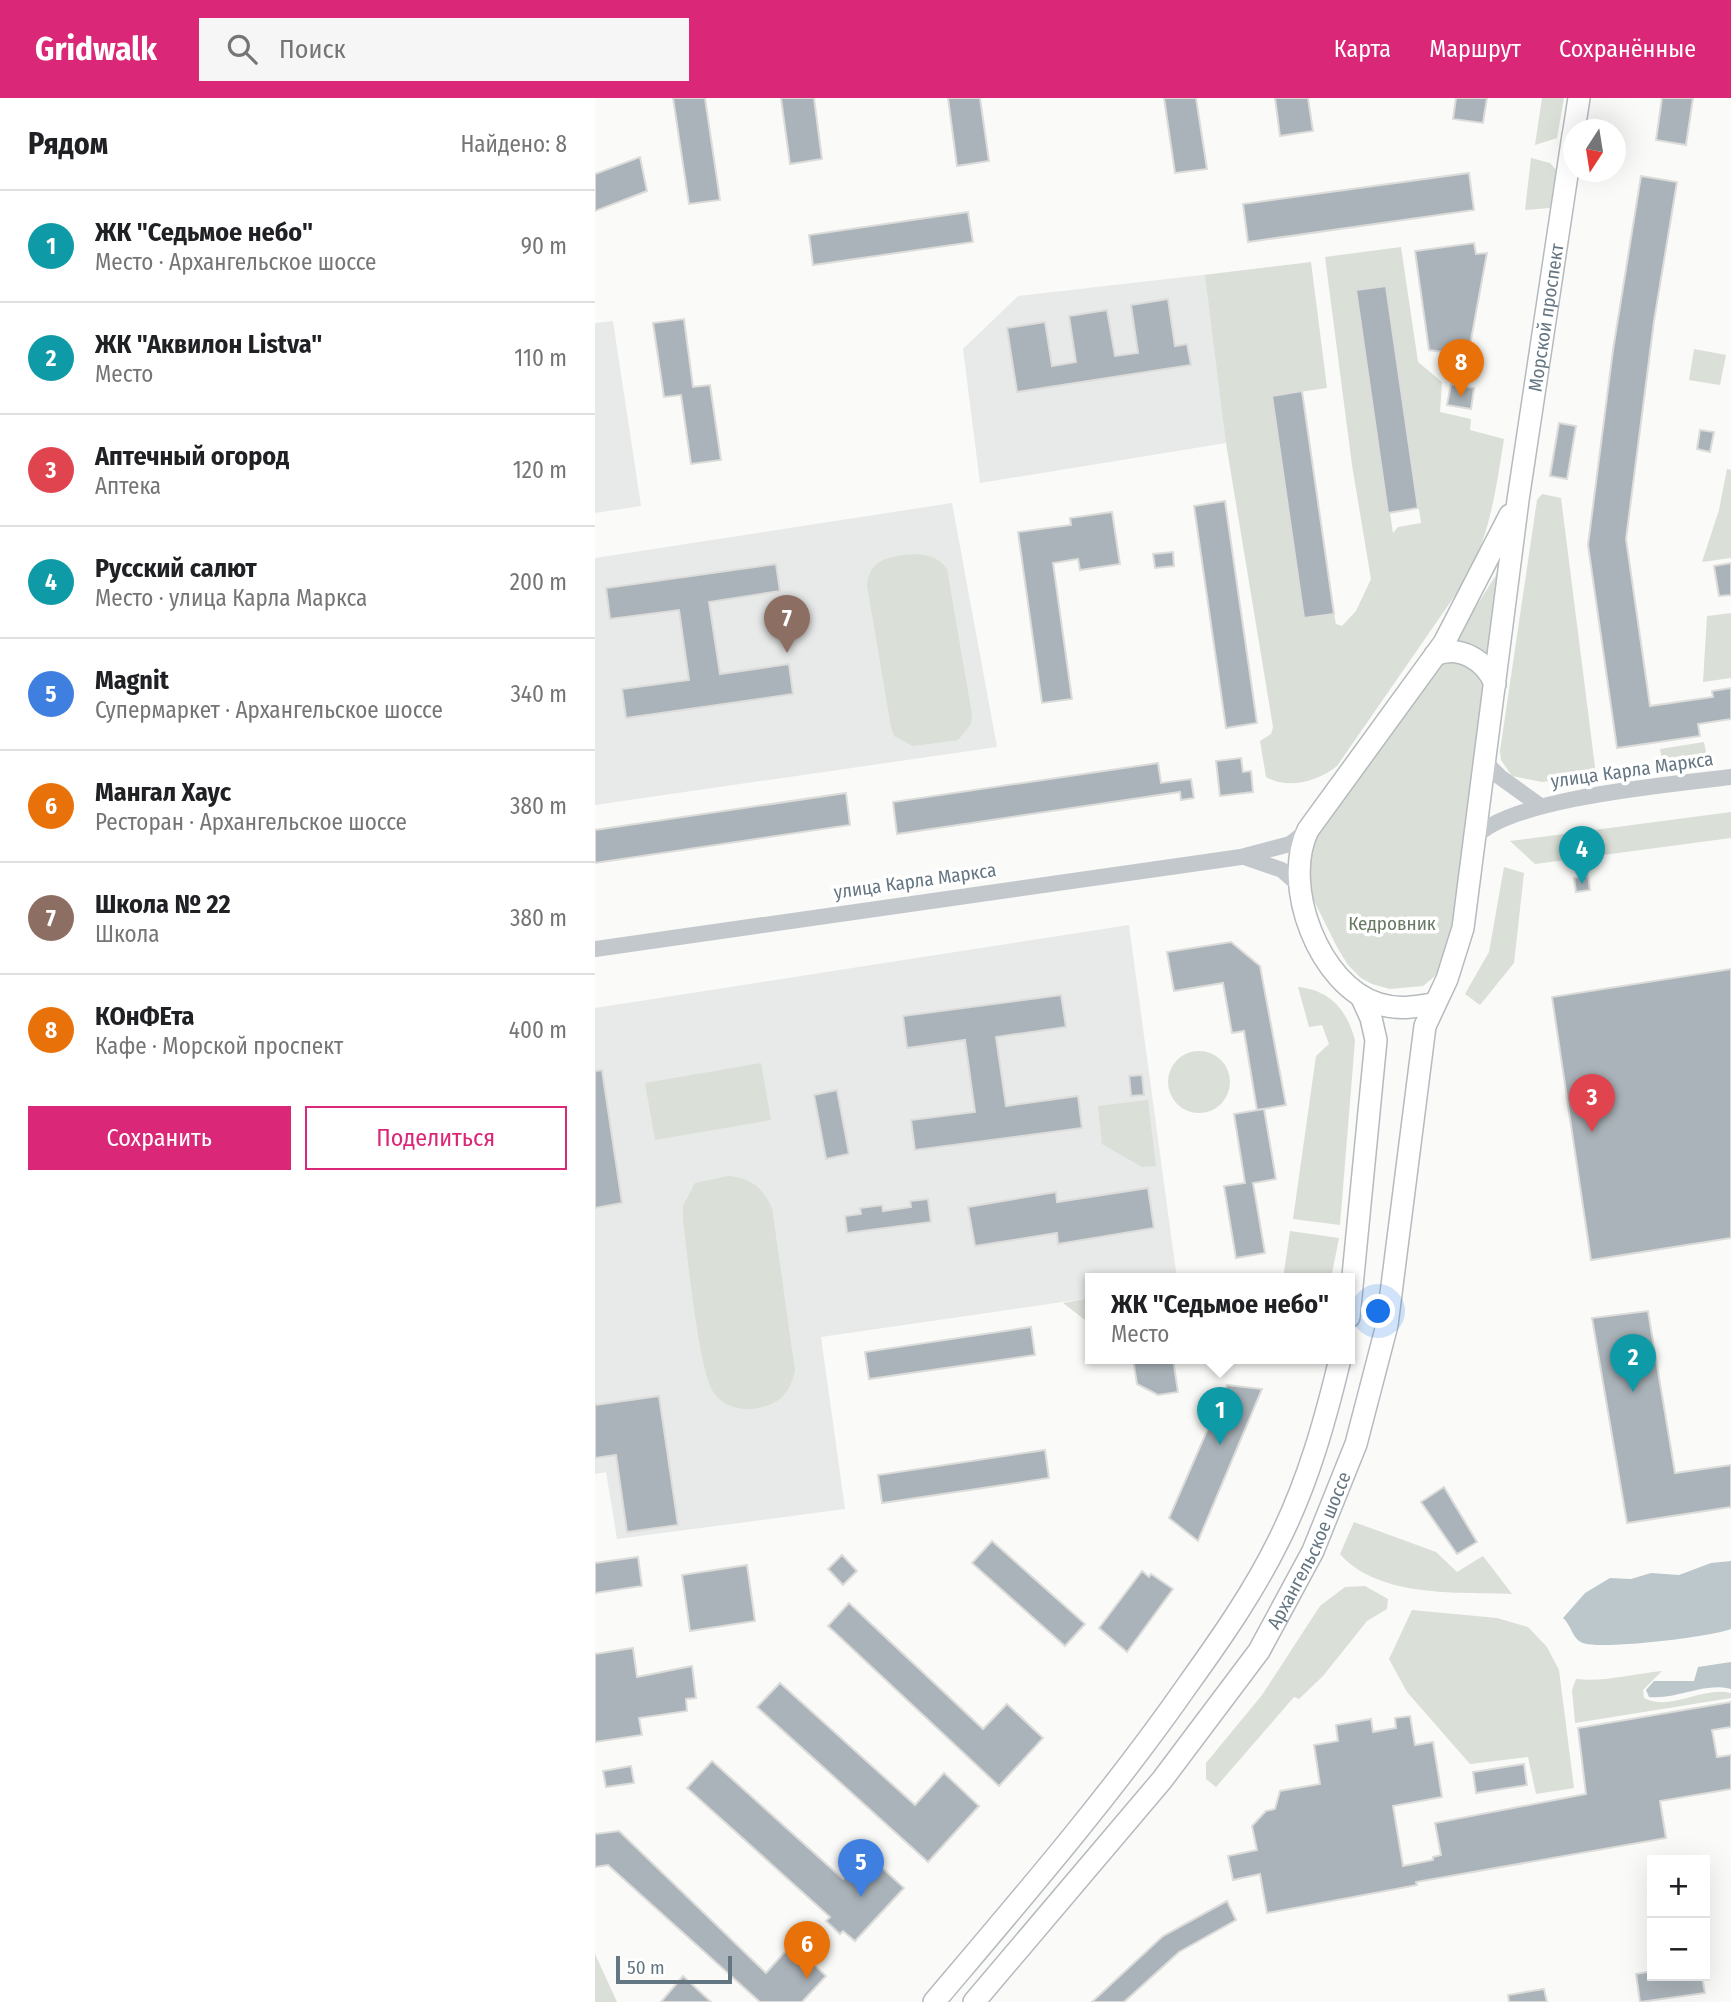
<!DOCTYPE html>
<html lang="ru">
<head>
<meta charset="utf-8">
<style>
	:root { --surface:#fff; --page:#f6f6f6; --text:#202124; --muted:#757577; --line:#e0e0e0; --accent:#db2777 }
	body { margin:0; font-family:"Fira Sans Condensed",sans-serif; background:var(--page); color:var(--text) }
	.controls { position:absolute; right:21px; bottom:21px; display:grid; overflow:hidden; border-radius:0px; box-shadow:0 7px 28px #0002 }
	.controls button { width:63px; height:63px; display:grid; place-items:center; padding:0; border:0; border-bottom:2px solid var(--line); background:var(--surface); color:var(--text); font:35px sans-serif }
	.compass { position:absolute; left:968px; top:21px; width:63px; height:63px; border-radius:50%; background:var(--surface); box-shadow:0 7px 28px #0002; rotate:192deg }
	.scale { position:absolute; left:21px; bottom:18px; width:116px; box-sizing:border-box; padding-left:7px; border:4px solid #657683; border-top:0; font-size:19px; line-height:24px; white-space:nowrap; color:#657683; -webkit-text-stroke:5px #fff; paint-order:stroke }
	.you { position:absolute; left:784px; top:1214px; width:24px; height:24px; margin:-18px; border:5px solid #fff; border-radius:50%; background:#1a73e8; box-shadow:0 0 0 10px #1a73e833 }
	.badge { display:grid; place-items:center; width:46px; height:46px; border-radius:50%; background:var(--accent); color:#fff; font-size:23px; font-weight:700 }
	.pin { position:absolute; translate:-50% -58px; filter:drop-shadow(0 2px 4px #0008) }
	.pin::after { content:''; position:absolute; top:37px; width:24px; height:21px; background:inherit; clip-path:polygon(0 0,100% 0,50% 100%) }
	.popup { position:absolute; left:490px; top:1175px; width:270px; height:91px; box-sizing:border-box; display:grid; place-content:center; border-radius:0px; background:var(--surface); filter:drop-shadow(0 2px 5px #0005); font-size:23px; white-space:nowrap; color:var(--muted) }
	.popup b { font-size:26px; color:var(--text) }
	.popup::after { content:''; position:absolute; left:50%; top:100%; margin-left:-14px; border:14px solid transparent; border-top-color:var(--surface) }
	.list { margin:0; padding:0; list-style:none }
	h2 { display:flex; justify-content:space-between; align-items:center; height:91px; margin:0; padding:0 28px; font-size:30px }
	h2 small { font-size:23px; font-weight:400; color:var(--muted) }
	.list li { display:grid; grid-template-columns:46px 1fr auto; gap:21px; align-items:center; box-sizing:border-box; height:112px; padding:0 28px; border-top:2px solid var(--line) }
	.list b { display:block; font-size:26px; white-space:nowrap }
	.list p { margin:0; font-size:23px; white-space:nowrap; color:var(--muted) }
	.list em { font-size:23px; font-style:normal; color:var(--muted) }
	.actions { display:flex; gap:14px; padding:21px 28px }
	.actions a { flex:1; padding:16px 0; border:2px solid var(--accent); border-radius:0px; text-align:center; font-size:24px; color:var(--accent) }
	.actions .main { background:var(--accent); color:#fff }
	.icon { flex:none; width:38px; height:38px; fill:none; stroke:currentColor; stroke-width:2; stroke-linecap:round; stroke-linejoin:round }
	.map { position:relative; flex:none; width:1136px; height:1904px; overflow:hidden }
	header { display:flex; align-items:center; gap:42px; box-sizing:border-box; height:98px; padding:0 35px; background:var(--accent); color:#fff }
	header strong { font-size:33px }
	nav { display:flex; gap:38px; margin-inline-start:auto; font-size:24px }
	.search { width:490px; height:63px; background:var(--page); display:flex; align-items:center; gap:18px; box-sizing:border-box; padding:0 24px; border-radius:0px; color:var(--muted); font-size:26px }
	main { display:flex }
	aside { flex:1; background:var(--surface) }
	.map>svg:first-child { display:block }
	.built { fill:#e8e9e9 }
	.green { fill:#dadfd7; fill-rule:evenodd }
	.water { fill:#bbc7cb }
	.building { fill:#aab3b9; stroke:#dcdcda; stroke-width:2 }
	.lines { fill:none; stroke-linecap:round; stroke-linejoin:round }
	.major-casing { stroke:#b5babe; stroke-width:24 }
	.minor { stroke:#c3c8cc; stroke-width:16 }
	.major { stroke:#fff; stroke-width:21 }
	.labels { text-anchor:middle; dominant-baseline:central; stroke-width:7; stroke-linejoin:round; paint-order:stroke }
	.street-label { font-size:19px; fill:#657683; stroke:#fff }
	.park-label { font-size:19px; fill:#687a64; stroke:#fff }
</style>
</head>
<body>
<header>
<strong>Gridwalk</strong>
<div class="search"><svg class="icon" aria-label="search" viewBox="0 0 24 24"><circle cx="10" cy="10" r="6"/><path d="M15 15l6 6"/></svg>Поиск</div>
<nav><a>Карта</a><a>Маршрут</a><a>Сохранённые</a></nav>
</header>
<main>
<aside>
<h2>Рядом<small>Найдено: 8</small></h2>
<ul class="list">
<li><span class="badge" style="background:#0f9aa8">1</span><div><b>ЖК &quot;Седьмое небо&quot;</b><p>Место · Архангельское шоссе</p></div><em>90 m</em></li>
<li><span class="badge" style="background:#0f9aa8">2</span><div><b>ЖК &quot;Аквилон Listva&quot;</b><p>Место</p></div><em>110 m</em></li>
<li><span class="badge" style="background:#e0444e">3</span><div><b>Аптечный огород</b><p>Аптека</p></div><em>120 m</em></li>
<li><span class="badge" style="background:#0f9aa8">4</span><div><b>Русский салют</b><p>Место · улица Карла Маркса</p></div><em>200 m</em></li>
<li><span class="badge" style="background:#3f7fe0">5</span><div><b>Magnit</b><p>Супермаркет · Архангельское шоссе</p></div><em>340 m</em></li>
<li><span class="badge" style="background:#e8710a">6</span><div><b>Мангал Хаус</b><p>Ресторан · Архангельское шоссе</p></div><em>380 m</em></li>
<li><span class="badge" style="background:#8d6e63">7</span><div><b>Школа № 22</b><p>Школа</p></div><em>380 m</em></li>
<li><span class="badge" style="background:#e8710a">8</span><div><b>КОнФЕта</b><p>Кафе · Морской проспект</p></div><em>400 m</em></li>
</ul>
<div class="actions"><a class="main">Сохранить</a><a>Поделиться</a></div>
</aside>
<div class="map">
<svg width="1136" height="1904" viewBox="0 0 1136 1904">
	<rect width="100%" height="100%" fill="#fafaf8"/>
	<g class="built">
		<polygon points="704,166 711,234 631,345 385,385 368,251 423,198"/>
		<polygon points="18,223 46,408 0,415 0,225"/>
		<polygon points="357,405 402,649 0,707 0,460"/>
		<polygon points="534,827 582,1181 496,1181 495,1200 226,1239 250,1411 22,1441 11,1374 0,1376 0,910"/>
	</g>
	<g class="green">
		<polygon points="947,0 969,0 962,40 940,47"/>
		<polygon points="936,60 955,65 961,72 955,110 930,112"/>
		<path d="M806,149L823,264L847,284L845,314L876,321L875,332L909,341C901,391 895,438 870,483L742,668C724,683 693,692 671,679L665,643L676,636L678,629L631,345L610,177L716,164L732,290L677,298L709,520L739,516L741,526L747,528L761,513L776,481L757,367L730,159ZM791,188L826,425L803,429L798,435L761,193Z"/>
		<polygon points="1099,251 1131,257 1125,287 1094,282"/>
		<polygon points="1132,371 1136,372 1136,460 1107,464 1124,412"/>
		<polygon points="947,396 966,400 1001,677 947,684 917,678 906,662 905,653 942,402"/>
		<path d="M309,457C326,455 341,456 352,471L377,617L376,626L363,642L318,648L299,638L296,629L272,487C274,465 290,459 309,457Z"/>
		<polygon points="908,466 897,563 858,545"/>
		<polygon points="1136,515 1136,580 1108,584 1112,518"/>
		<polygon points="849,563 870,563 891,583 857,841 840,878 828,888 795,891 777,886 766,880 753,867 742,849 718,801 716,783 714,764 720,738 762,683 834,576"/>
		<polygon points="1109,644 1112,659 1068,667 1065,651"/>
		<polygon points="1136,714 1136,740 940,766 915,743"/>
		<polygon points="909,769 929,775 919,865 885,907 870,896 894,854"/>
		<path d="M703,889C735,892 752,912 760,942L745,1127L698,1121L721,958L734,946L727,927L714,929Z"/>
		<circle cx="604" cy="984" r="31"/>
		<polygon points="166,965 176,1022 60,1042 50,985"/>
		<polygon points="553,1002 561,1068 547,1069 507,1046 503,1008"/>
		<path d="M133,1078C156,1080 167,1089 177,1110L200,1273C195,1292 188,1304 167,1309C149,1314 130,1310 119,1295C104,1277 92,1153 88,1122V1108L100,1085Z"/>
		<polygon points="695,1133 744,1140 736,1181 688,1181"/>
		<polygon points="495,1200 494,1225 468,1205"/>
		<path d="M759,1424L841,1454L862,1474L888,1458L917,1496C864,1494 783,1500 745,1456Z"/>
		<polygon points="770,1488 793,1501 792,1511 772,1523 728,1578 704,1601 699,1599 621,1689 611,1681 611,1665 667,1597 725,1508 750,1489"/>
		<polygon points="817,1512 902,1520 933,1529 952,1549 964,1572 979,1690 941,1696 933,1659 875,1666 812,1594 794,1561"/>
		<path d="M1067,1573L1048,1592L1049,1600C1075,1614 1107,1588 1136,1595V1600L980,1625L977,1592L981,1581C1010,1584 1038,1576 1067,1573Z"/>
		<polygon points="0,1856 22,1904 0,1904"/>
	</g>
	<g class="water">
		<path d="M1136,1463V1531C1116,1539 1007,1552 988,1545C977,1541 977,1528 968,1520L990,1495L1015,1480L1036,1481L1056,1475L1084,1477L1116,1465Z"/>
		<path d="M1136,1564V1591C1109,1584 1082,1602 1054,1599L1051,1592L1059,1583H1099L1103,1569Z"/>
	</g>
	<g class="building">
		<polygon points="78,0 110,0 125,102 94,106"/>
		<polygon points="186,0 219,0 227,61 195,66"/>
		<polygon points="353,0 385,0 394,63 362,68"/>
		<polygon points="569,0 601,0 612,71 580,75"/>
		<polygon points="680,0 713,0 718,33 685,38"/>
		<polygon points="861,0 892,0 888,25 858,21"/>
		<polygon points="1067,0 1098,0 1091,47 1061,42"/>
		<polygon points="45,59 52,93 0,113 0,76"/>
		<polygon points="874,75 879,112 653,144 648,106"/>
		<polygon points="1046,78 1082,84 1059,223 1031,441 1055,608 1118,599 1117,593 1136,590 1136,621 1103,626 1105,638 1022,650 993,447 1018,252"/>
		<polygon points="373,114 378,144 218,167 214,137"/>
		<polygon points="879,145 881,156 892,155 873,258 834,252 820,153"/>
		<polygon points="791,188 823,410 793,415 761,192"/>
		<polygon points="573,201 580,248 592,246 596,267 422,294 412,230 450,224 457,268 481,264 474,218 512,212 520,258 543,255 536,207"/>
		<polygon points="89,221 98,289 115,287 126,362 96,366 86,297 69,299 58,225"/>
		<polygon points="856,286 879,290 876,311 852,307"/>
		<polygon points="707,293 739,516 709,520 677,298"/>
		<polygon points="964,325 981,328 972,381 955,378"/>
		<polygon points="1105,332 1119,334 1115,354 1102,351"/>
		<polygon points="630,403 662,625 631,630 599,408"/>
		<polygon points="517,414 525,466 485,472 483,461 458,465 477,601 447,605 423,434 476,427 475,420"/>
		<polygon points="578,454 579,468 560,470 558,456"/>
		<polygon points="1136,465 1136,497 1124,498 1119,468"/>
		<polygon points="181,466 185,493 114,504 125,576 194,566 198,596 31,620 27,591 94,582 84,512 15,521 11,490"/>
		<polygon points="646,660 648,674 656,673 658,694 625,698 621,663"/>
		<polygon points="563,665 566,685 596,681 599,700 586,702 585,694 302,736 298,704"/>
		<polygon points="251,695 255,727 0,765 0,732"/>
		<polygon points="993,778 995,792 981,794 979,780"/>
		<polygon points="636,844 665,868 691,1007 662,1012 649,933 637,935 628,885 579,893 572,854"/>
		<polygon points="1136,871 1136,1140 996,1162 957,899"/>
		<polygon points="466,897 471,929 401,939 411,1008 483,998 487,1030 320,1052 316,1022 380,1014 370,942 312,950 308,918"/>
		<polygon points="7,972 27,1105 0,1110 0,973"/>
		<polygon points="547,977 549,997 536,998 534,978"/>
		<polygon points="242,992 254,1056 231,1061 219,997"/>
		<polygon points="669,1011 681,1081 658,1085 670,1155 641,1160 629,1088 650,1085 639,1016"/>
		<polygon points="553,1090 559,1130 463,1146 462,1135 380,1148 373,1109 461,1094 462,1104"/>
		<polygon points="333,1101 336,1124 252,1135 250,1118 266,1116 265,1110 287,1107 288,1113 316,1109 315,1103"/>
		<polygon points="1053,1213 1080,1375 1136,1367 1136,1409 1032,1425 997,1220"/>
		<polygon points="436,1229 440,1257 274,1281 270,1254"/>
		<polygon points="538,1261 578,1261 583,1294 563,1297 542,1286"/>
		<polygon points="632,1287 667,1291 603,1443 574,1420"/>
		<polygon points="64,1298 83,1427 32,1434 21,1357 0,1360 0,1307"/>
		<polygon points="450,1352 454,1380 287,1405 283,1377"/>
		<polygon points="849,1389 882,1444 862,1456 826,1404"/>
		<polygon points="397,1443 490,1526 470,1548 377,1465"/>
		<polygon points="247,1457 262,1473 248,1487 233,1471"/>
		<polygon points="43,1459 47,1488 0,1495 0,1465"/>
		<polygon points="152,1467 160,1523 95,1533 87,1477"/>
		<polygon points="547,1473 554,1479 556,1476 578,1491 532,1554 504,1530"/>
		<polygon points="254,1505 388,1631 412,1606 448,1640 404,1688 233,1528"/>
		<polygon points="38,1550 42,1579 97,1568 101,1600 91,1601 92,1613 44,1620 47,1637 0,1644 0,1556"/>
		<polygon points="185,1585 320,1707 349,1675 384,1708 333,1764 162,1609"/>
		<polygon points="1136,1604 1136,1629 1117,1632 1122,1659 1136,1657 1136,1691 1065,1703 1071,1740 821,1784 822,1787 672,1815 665,1776 638,1782 633,1758 662,1752 657,1728 671,1713 680,1711 685,1693 725,1686 719,1647 743,1643 741,1627 776,1621 778,1634 801,1630 800,1620 815,1618 820,1647 838,1644 847,1699 798,1708 808,1768 838,1762 838,1759 846,1757 840,1725 991,1696 983,1630"/>
		<polygon points="117,1663 248,1781 272,1756 309,1790 260,1843 248,1833 245,1836 231,1823 235,1819 92,1690"/>
		<polygon points="929,1666 932,1687 881,1695 878,1674"/>
		<polygon points="36,1668 39,1685 11,1689 8,1673"/>
		<polygon points="24,1733 171,1875 197,1846 231,1878 207,1904 165,1904 13,1767 0,1769 0,1736"/>
		<polygon points="632,1803 641,1822 584,1854 529,1904 497,1904 568,1838"/>
		<polygon points="1057,1873 1057,1878 1107,1878 1110,1895 1045,1904 1041,1876"/>
		<polygon points="88,1878 116,1904 66,1904"/>
		<polygon points="949,1891 952,1904 914,1904 913,1897"/>
	</g>
	<g class="lines">
		<defs>
			<g id="major">
				<polyline points="979,32 984,0"/>
				<path d="M840,557C865,546 891,563 900,586"/>
				<path d="M838,906C820,909 803,912 784,906C724,888 686,787 713,732L849,545L915,417"/>
				<polyline points="754,1219 781,942 776,920 766,898"/>
				<path d="M339,1904C427,1800 516,1697 594,1585C627,1539 659,1493 684,1442C713,1384 730,1323 745,1261"/>
				<path id="s1" d="M379,1904L567,1682L664,1553L718,1453L761,1346L792,1227L830,928L852,881L868,830L923,402L978,37"/>
			</g>
		</defs>
		<use href="#major" class="major-casing"/>
		<g class="minor">
			<polyline points="891,665 905,679 944,707"/>
			<path d="M879,741C911,700 1081,686 1136,679"/>
			<polyline points="652,760 687,772 704,787"/>
			<polyline points="0,851 646,759 695,746 713,732"/>
		</g>
		<use href="#major" class="major"/>
	</g>
	<g class="labels">
		<g class="street-label">
			<text stroke="none"><textPath href="#s1" startOffset="1827">Морской проспект</textPath></text>
			<text transform="translate(1037 672) rotate(-8)">улица Карла Маркса</text>
			<text transform="translate(320 783) rotate(-8)">улица Карла Маркса</text>
			<text stroke="none"><textPath href="#s1" startOffset="565">Архангельское шоссе</textPath></text>
		</g>
		<g class="park-label">
			<text x="797" y="825">Кедровник</text>
		</g>
	</g>
</svg>
<div class="controls">
<button>+</button>
<button>−</button>
</div>
<svg class="compass" viewBox="-18 -18 36 36"><path d="M0-13l5 13h-10z" fill="#e53935"/><path d="M0 13l5-13h-10z" fill="#757577"/></svg>
<div class="scale">50 m</div>
<div class="you"></div>
<div class="pin badge" style="left:625px;top:1347px;background:#0f9aa8">1</div>
<div class="popup"><b>ЖК &quot;Седьмое небо&quot;</b>Место</div>
<div class="pin badge" style="left:1038px;top:1294px;background:#0f9aa8">2</div>
<div class="pin badge" style="left:997px;top:1034px;background:#e0444e">3</div>
<div class="pin badge" style="left:987px;top:786px;background:#0f9aa8">4</div>
<div class="pin badge" style="left:266px;top:1799px;background:#3f7fe0">5</div>
<div class="pin badge" style="left:212px;top:1881px;background:#e8710a">6</div>
<div class="pin badge" style="left:192px;top:555px;background:#8d6e63">7</div>
<div class="pin badge" style="left:866px;top:299px;background:#e8710a">8</div>
</div>
</main>
</body>
</html>
